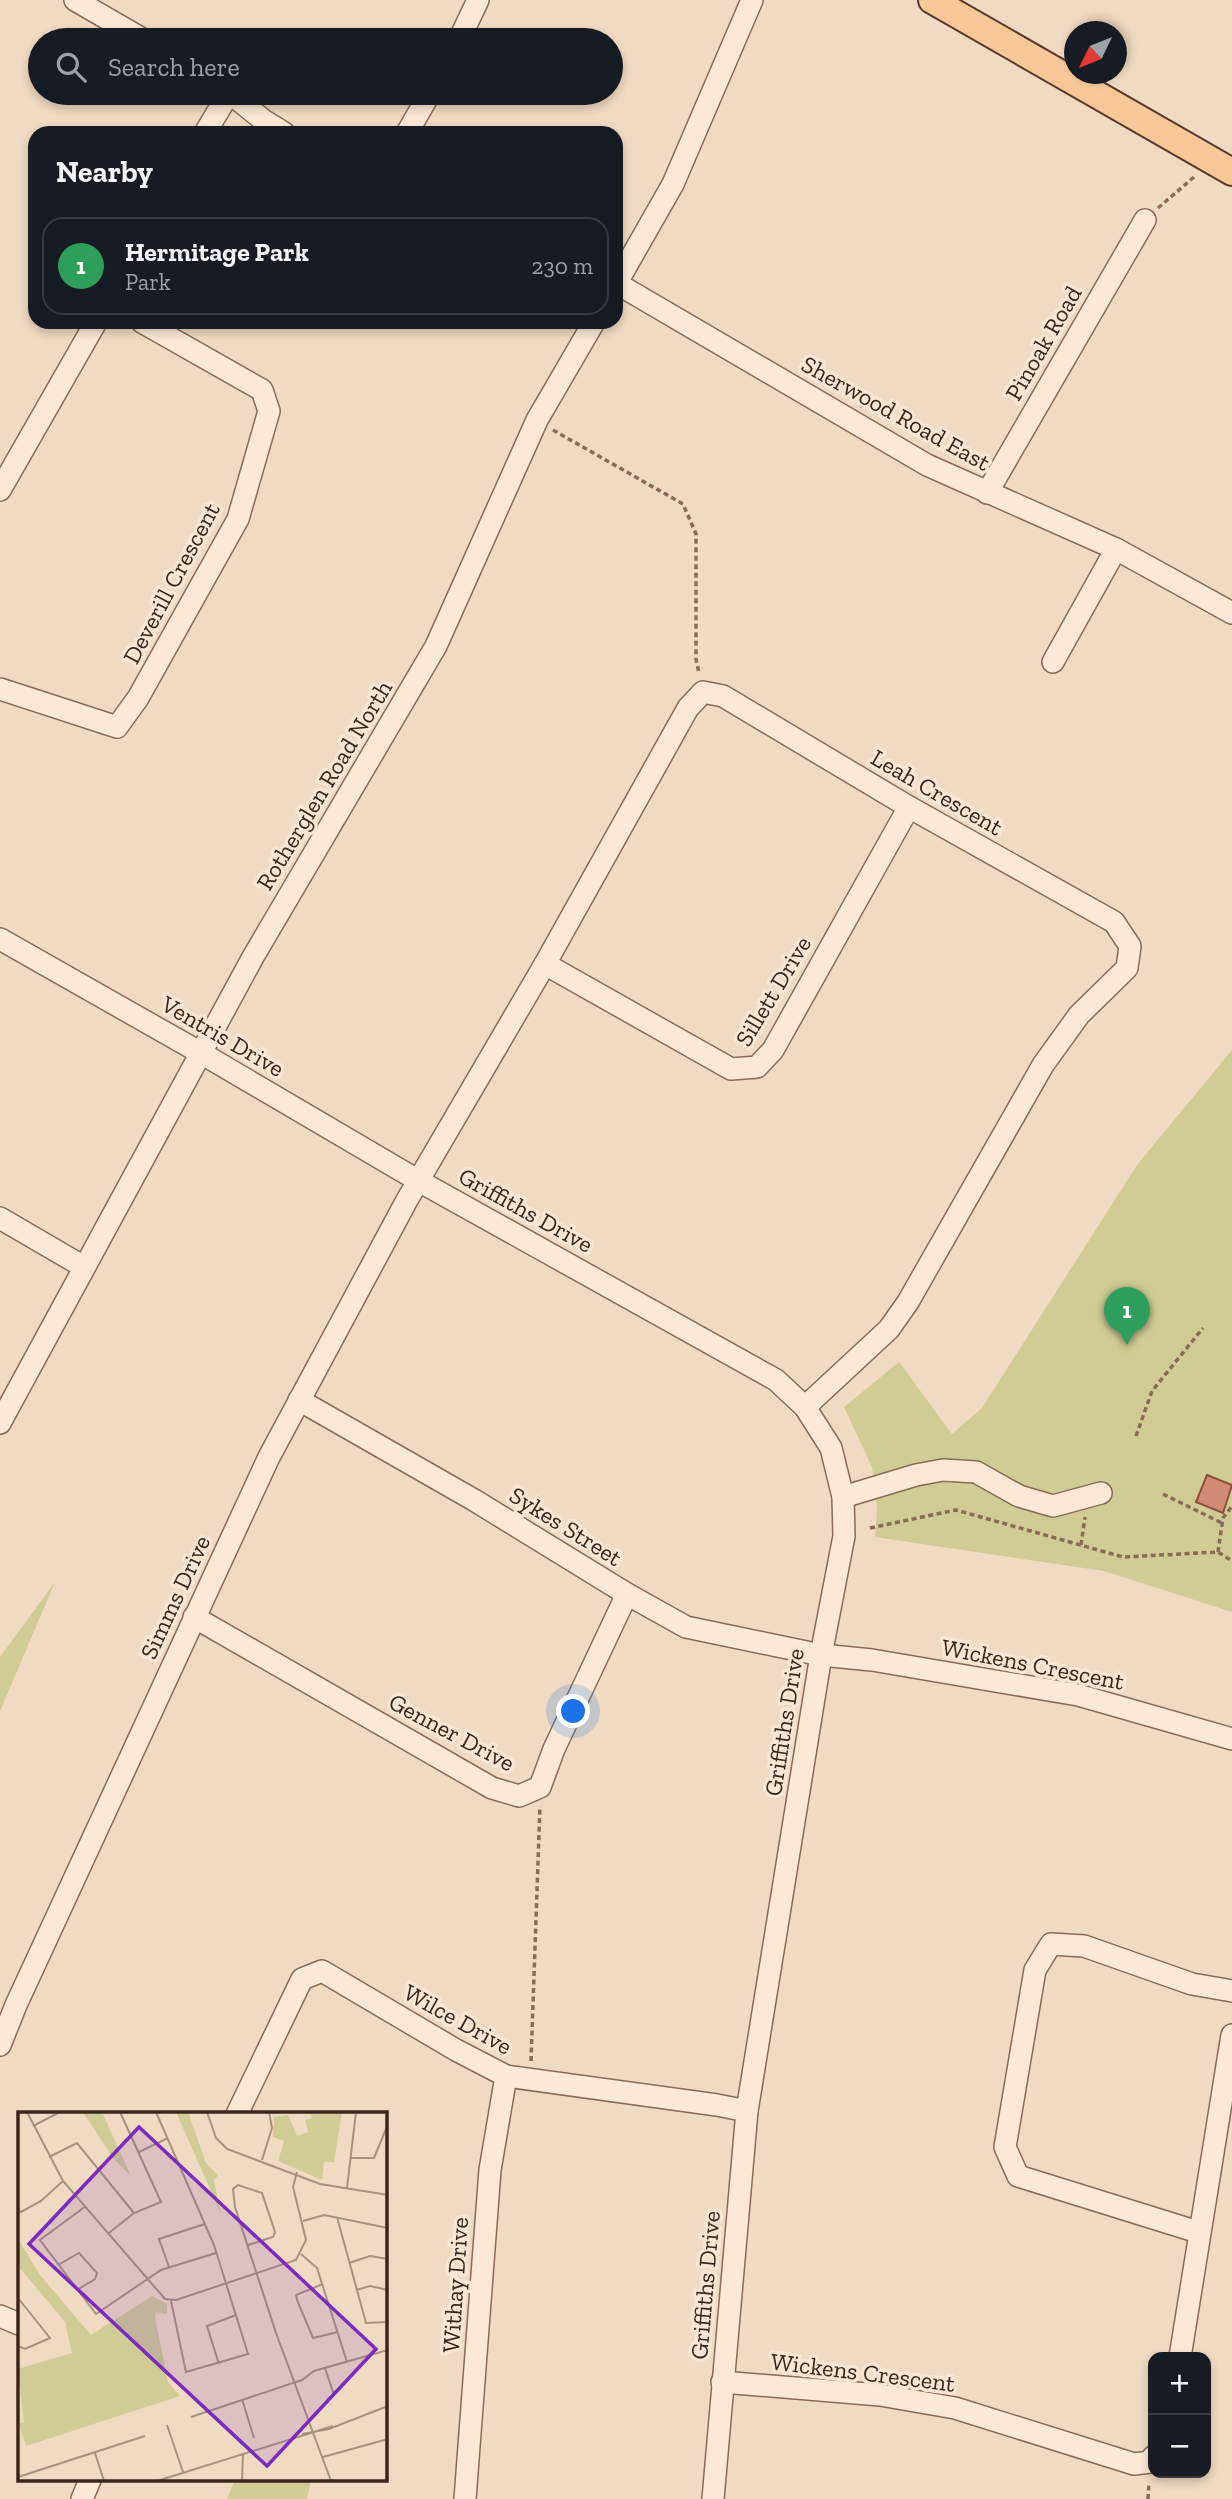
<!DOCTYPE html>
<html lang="en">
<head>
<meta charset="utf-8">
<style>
	:root { --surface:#171b24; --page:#242831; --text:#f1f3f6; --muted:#9ea1a6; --line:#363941; --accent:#2563eb }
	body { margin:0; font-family:"Zilla Slab",serif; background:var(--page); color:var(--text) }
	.controls { position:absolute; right:21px; bottom:21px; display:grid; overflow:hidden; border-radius:14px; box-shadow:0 4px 10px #0003 }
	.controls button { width:63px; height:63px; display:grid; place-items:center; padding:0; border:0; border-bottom:2px solid var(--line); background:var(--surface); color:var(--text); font:35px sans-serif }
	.compass { position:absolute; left:1064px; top:21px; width:63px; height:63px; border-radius:50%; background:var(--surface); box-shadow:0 4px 10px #0003; rotate:227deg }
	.you { position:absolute; left:574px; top:1712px; width:24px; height:24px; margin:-18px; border:5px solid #fff; border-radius:50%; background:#1a73e8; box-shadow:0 0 0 10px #1a73e833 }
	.badge { display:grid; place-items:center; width:46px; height:46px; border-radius:50%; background:var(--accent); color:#fff; font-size:23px; font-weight:700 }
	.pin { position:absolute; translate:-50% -58px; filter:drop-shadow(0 2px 4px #0008) }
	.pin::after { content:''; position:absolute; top:37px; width:24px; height:21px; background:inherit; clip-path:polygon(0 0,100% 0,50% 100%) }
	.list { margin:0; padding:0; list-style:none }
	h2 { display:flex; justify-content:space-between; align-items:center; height:91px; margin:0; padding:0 28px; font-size:30px }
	h2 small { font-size:23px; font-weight:400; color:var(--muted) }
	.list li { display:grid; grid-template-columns:46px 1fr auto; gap:21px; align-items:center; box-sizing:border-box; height:98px; margin:0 14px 14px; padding:0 14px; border:2px solid var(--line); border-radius:21px }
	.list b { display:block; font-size:26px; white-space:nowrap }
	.list p { margin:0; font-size:23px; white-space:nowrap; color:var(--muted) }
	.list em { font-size:23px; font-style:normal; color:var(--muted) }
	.icon { flex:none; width:38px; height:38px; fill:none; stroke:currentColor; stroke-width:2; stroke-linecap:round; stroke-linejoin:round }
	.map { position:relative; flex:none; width:1232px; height:2499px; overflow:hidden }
	.search { position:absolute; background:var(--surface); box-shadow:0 4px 10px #0003; left:28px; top:28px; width:595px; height:77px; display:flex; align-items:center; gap:18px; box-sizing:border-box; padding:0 24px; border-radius:38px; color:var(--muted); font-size:26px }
	.panel { position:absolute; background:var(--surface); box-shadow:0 4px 10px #0003; left:28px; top:126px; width:595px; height:203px; border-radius:21px }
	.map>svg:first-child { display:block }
	.green { fill:#cfcc95 }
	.building { fill:#d18b75; stroke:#8c4e3c; stroke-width:2 }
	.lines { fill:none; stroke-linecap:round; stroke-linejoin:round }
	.minor-casing { stroke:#8b6a58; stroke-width:24 }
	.major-casing { stroke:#59392c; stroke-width:30 }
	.path { stroke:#8b6a58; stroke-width:3.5; stroke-dasharray:5 3.5; stroke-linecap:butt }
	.minor { stroke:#fbe9d5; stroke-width:21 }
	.major { stroke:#f6c897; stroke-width:26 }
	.labels { text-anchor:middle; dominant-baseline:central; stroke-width:7; stroke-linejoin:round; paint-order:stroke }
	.street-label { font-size:24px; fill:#3a261d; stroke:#f7e6d2 }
	.inset-road { fill:none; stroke:#a7927f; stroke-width:2 }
	.view { fill:#7b2cbf; fill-opacity:0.15; stroke:#7b2cbf; stroke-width:3.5 }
	.inset-edge { fill:none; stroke:#3a261d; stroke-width:3.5 }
</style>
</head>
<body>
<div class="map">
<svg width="1232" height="2499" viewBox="0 0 1232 2499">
	<rect width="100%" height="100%" fill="#f0dac1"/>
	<g class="green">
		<polygon points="1232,1050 1232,1612 1104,1571 875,1537 877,1508 872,1467 844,1407 899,1362 952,1434 982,1408 1137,1165"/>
		<polygon points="55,1582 0,1711 0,1657"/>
		<polygon points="235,2480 311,2480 307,2499 227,2499"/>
	</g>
	<polygon class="building" points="1207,1475 1232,1485 1223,1513 1196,1502"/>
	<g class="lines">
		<defs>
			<g id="minor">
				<polyline points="75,0 144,40"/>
				<polyline points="459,40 478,0"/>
				<polyline points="230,93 263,120 284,133"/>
				<polyline points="205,133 229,93"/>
				<polyline points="407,133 430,93"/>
				<polyline points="616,283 927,465 1116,549 1232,613"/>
				<polyline points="616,284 673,184 752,0"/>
				<polyline points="0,490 96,322"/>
				<polyline points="987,493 1145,220"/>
				<polyline points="1053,662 1116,549"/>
				<polyline points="0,689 117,727 138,698 238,519 269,411 262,390 142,322"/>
				<polyline points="0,939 201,1053 419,1181 776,1380 805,1407 831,1448 843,1497 844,1536 821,1655 747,2111 713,2499"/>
				<polyline points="545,964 731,1069 757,1067 773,1050 909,807"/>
				<polyline points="0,1218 84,1267"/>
				<polyline points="299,1400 474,1500 627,1594 686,1627 821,1655 872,1660 1078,1695 1232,1739"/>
				<polyline points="0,1423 253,957 436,646 537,420 594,322"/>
				<polyline points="843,1497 916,1475 943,1470 976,1472 1019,1496 1053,1506 1101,1493"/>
				<polyline points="194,1617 492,1788 519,1796 540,1787 554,1749 627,1594"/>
				<polyline points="0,2045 16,2005 269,1457 407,1200 545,964 688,708 703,692 723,696 909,807 1114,922 1130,946 1127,968 1079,1015 1043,1065 908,1302 889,1329 805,1407"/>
				<polyline points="237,2114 302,1979 322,1971 456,2050 506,2076 717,2105 747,2111"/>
				<polyline points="1198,2232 1018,2176 1005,2147 1035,1970 1051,1944 1084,1946 1192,1984 1232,1991"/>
				<polyline points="0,2316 19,2324"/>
				<polyline points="1180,2357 1232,2035"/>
				<polyline points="722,2382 880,2395 955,2408 1134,2464 1150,2462 1153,2457"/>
				<polyline points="82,2499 90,2480"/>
				<polyline points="465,2499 490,2170 506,2076"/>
			</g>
			<polyline id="major" points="932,0 1232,172"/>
		</defs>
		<use href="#minor" class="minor-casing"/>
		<use href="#major" class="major-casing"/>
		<g class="path">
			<polyline points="1158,208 1194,177"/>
			<polyline points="553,430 683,504 696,534 696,659 699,673"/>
			<polyline points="1136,1436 1152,1391 1203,1328"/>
			<polyline points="1163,1494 1222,1523"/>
			<polyline points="870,1528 956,1510 1123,1557 1218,1552 1232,1561"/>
			<polyline points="1081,1545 1085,1517"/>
			<polyline points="1218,1552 1223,1518 1232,1506"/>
			<polyline points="531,2061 540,1806"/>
			<polyline points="1148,2499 1149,2482"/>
		</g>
		<use href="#minor" class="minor"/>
		<use href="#major" class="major"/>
	</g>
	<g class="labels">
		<g class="street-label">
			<text transform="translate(1043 343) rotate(-60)">Pinoak Road</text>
			<text transform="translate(896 413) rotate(29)">Sherwood Road East</text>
			<text transform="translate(171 583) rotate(-62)">Deverill Crescent</text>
			<text transform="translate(324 785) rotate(-59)">Rotherglen Road North</text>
			<text transform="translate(937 792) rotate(30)">Leah Crescent</text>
			<text transform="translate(773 991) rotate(-59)">Sillett Drive</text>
			<text transform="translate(223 1036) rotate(30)">Ventris Drive</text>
			<text transform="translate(526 1210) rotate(29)">Griffiths Drive</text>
			<text transform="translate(566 1526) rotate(32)">Sykes Street</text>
			<text transform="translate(175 1597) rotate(-65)">Simms Drive</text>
			<text transform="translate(1033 1664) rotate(11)">Wickens Crescent</text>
			<text transform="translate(784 1722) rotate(-81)">Griffiths Drive</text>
			<text transform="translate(452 1732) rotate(28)">Genner Drive</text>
			<text transform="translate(458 2019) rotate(29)">Wilce Drive</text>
			<text transform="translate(455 2285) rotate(-86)">Withay Drive</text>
			<text transform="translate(705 2285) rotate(-85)">Griffiths Drive</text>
			<text transform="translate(863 2372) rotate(7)">Wickens Crescent</text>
		</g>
	</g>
	<g transform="translate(18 2112)">
		<rect width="369" height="369" fill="#f0dac1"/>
		<path d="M65,0H84L113,64L95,46ZM158,0H170L188,51L200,63L196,69L203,102ZM292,0H324L316,50H306L304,68L260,49L266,29L255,25L256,5L270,3L279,24L290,20L287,8L294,6ZM0,127L22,163L73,223L134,184L149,192V202L138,200L137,205L150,270L162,284L8,334L1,312L6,310L0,257L54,241L47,210L0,154Z" fill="#cfcc95"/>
		<path class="inset-road" d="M9,0L45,69L147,187L158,188L278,148L288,128L275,75L279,60M138,0L196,133L230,242L168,260L153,189M189,0L198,26L209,37L302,72L370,83M15,14L42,0M121,40L150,26M31,45L59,31L116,101M332,46H356L370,12M244,48L254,16L251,0M329,76L338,0M68,94L22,128L78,202L143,158L198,141M0,97L3,100L23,89L45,69M319,105L348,211L370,210M285,109L306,103L370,116M91,121L116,101L143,90L102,0M230,133L255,125L257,120L244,81L220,73L215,77L217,95L258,221L313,369M283,142L299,156L329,250M331,151L352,144L370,147M40,153L61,141L79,161L77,167L59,178M151,155L141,127L187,112M305,172L278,183L279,188L295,226L320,220M338,178L352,174L370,178M0,186L32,226L7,237L0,234M201,252L189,214L218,203M307,256L316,283M224,287L236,326M173,305L284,268L296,259L370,238M149,313L165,360M284,322L311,317L370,294M77,341L86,369M305,345L370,327M0,365L127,324M139,369L315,314M224,369L225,343"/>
		<path class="view" d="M121,15L358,237L249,354L11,132Z"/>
		<rect width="369" height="369" class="inset-edge"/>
	</g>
</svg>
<div class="controls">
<button>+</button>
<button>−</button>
</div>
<svg class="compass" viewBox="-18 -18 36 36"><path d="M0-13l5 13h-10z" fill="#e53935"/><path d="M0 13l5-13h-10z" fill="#9ea1a6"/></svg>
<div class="you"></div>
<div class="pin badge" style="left:1127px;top:1345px;background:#2e9e5b">1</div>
<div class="search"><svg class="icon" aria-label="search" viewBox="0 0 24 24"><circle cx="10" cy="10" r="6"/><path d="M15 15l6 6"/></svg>Search here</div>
<section class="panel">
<h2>Nearby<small></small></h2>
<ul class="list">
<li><span class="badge" style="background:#2e9e5b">1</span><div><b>Hermitage Park</b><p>Park</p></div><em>230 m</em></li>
</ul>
</section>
</div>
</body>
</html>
